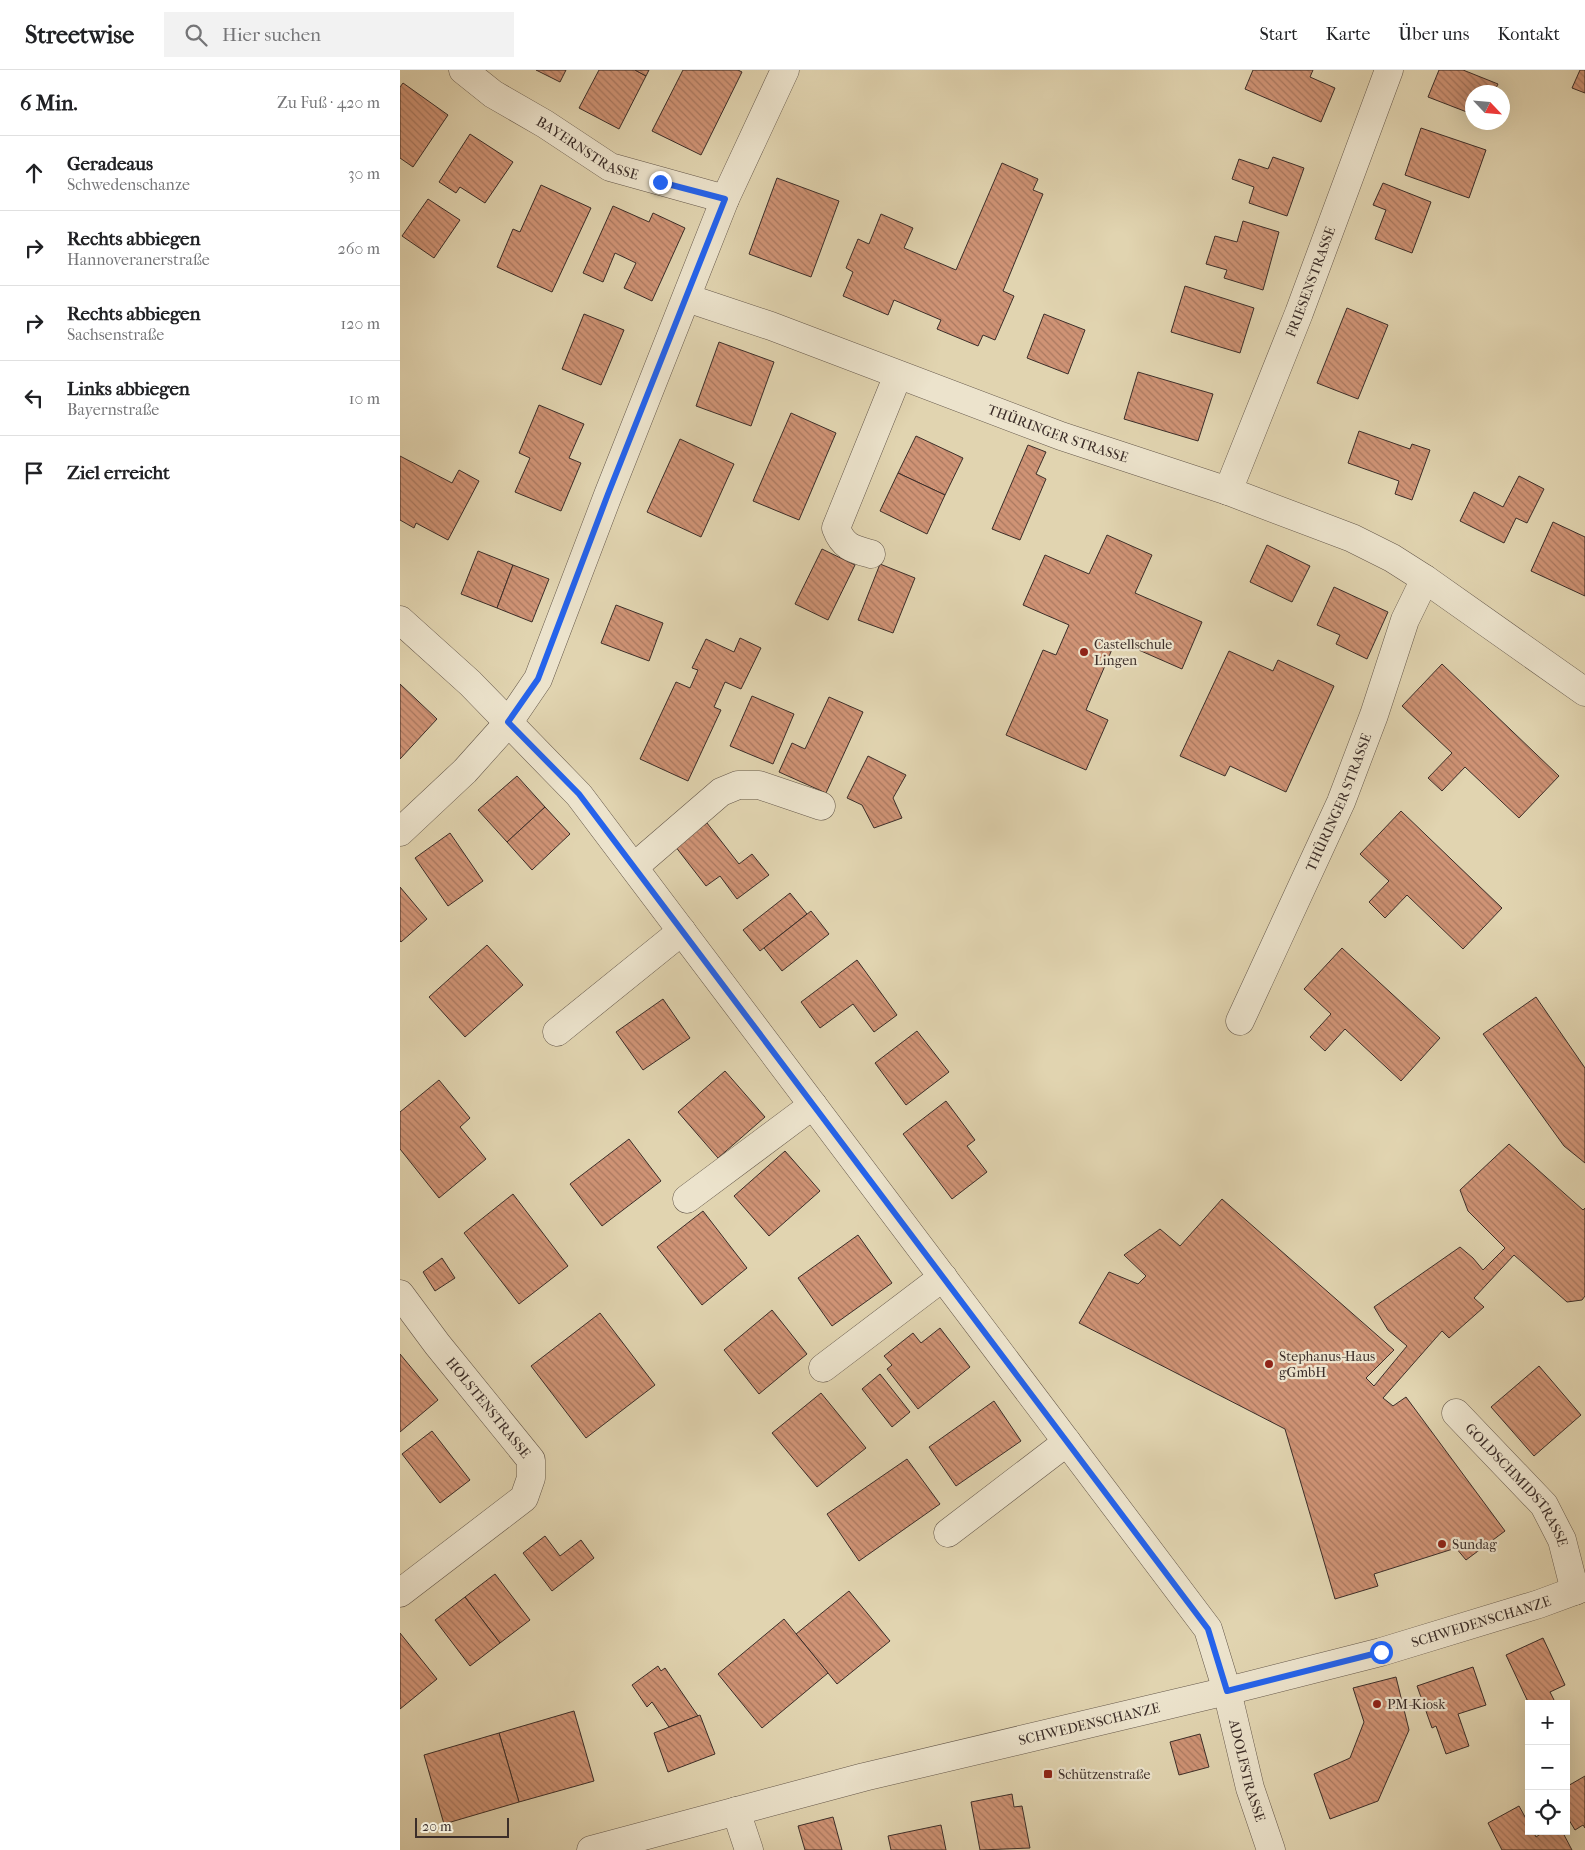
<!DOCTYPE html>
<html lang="de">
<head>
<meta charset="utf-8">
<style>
	:root { --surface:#fff; --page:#f2f2f2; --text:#202124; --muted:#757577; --line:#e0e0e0 }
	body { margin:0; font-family:"IM FELL French Canon",serif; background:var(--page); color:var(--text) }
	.controls { position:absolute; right:15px; bottom:15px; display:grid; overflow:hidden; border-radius:0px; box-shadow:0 5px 20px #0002 }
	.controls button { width:45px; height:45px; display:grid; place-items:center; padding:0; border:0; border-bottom:1px solid var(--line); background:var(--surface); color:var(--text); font:25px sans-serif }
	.compass { position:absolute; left:1065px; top:15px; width:45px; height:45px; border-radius:50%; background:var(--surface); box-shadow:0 5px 20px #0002; rotate:116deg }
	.scale { position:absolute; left:15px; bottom:12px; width:94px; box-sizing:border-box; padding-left:5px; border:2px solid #3c2e29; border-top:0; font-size:14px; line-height:18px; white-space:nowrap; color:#3c2e29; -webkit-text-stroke:4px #ece3cc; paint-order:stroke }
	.stop { position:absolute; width:15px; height:15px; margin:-11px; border:4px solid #2563eb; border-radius:50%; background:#fff }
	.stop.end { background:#2563eb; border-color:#fff; box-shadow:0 1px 5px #0008 }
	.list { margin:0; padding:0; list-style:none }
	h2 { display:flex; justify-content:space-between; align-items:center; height:65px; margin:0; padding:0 20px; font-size:21px }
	h2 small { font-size:16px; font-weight:400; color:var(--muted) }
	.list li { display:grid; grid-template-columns:32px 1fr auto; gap:15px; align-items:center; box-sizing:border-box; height:75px; padding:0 20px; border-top:1px solid var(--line) }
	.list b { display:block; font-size:19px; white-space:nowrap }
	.list p { margin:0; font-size:16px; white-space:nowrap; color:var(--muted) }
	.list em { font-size:16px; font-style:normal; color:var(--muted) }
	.icon { flex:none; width:28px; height:28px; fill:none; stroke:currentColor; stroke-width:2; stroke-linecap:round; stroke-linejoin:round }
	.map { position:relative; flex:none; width:1185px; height:1780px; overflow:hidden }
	header { display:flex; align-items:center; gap:30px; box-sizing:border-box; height:70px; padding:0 25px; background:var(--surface); border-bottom:1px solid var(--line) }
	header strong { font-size:24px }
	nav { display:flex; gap:28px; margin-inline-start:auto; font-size:18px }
	.search { width:350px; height:45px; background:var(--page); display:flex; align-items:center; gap:12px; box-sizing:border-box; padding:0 18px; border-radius:0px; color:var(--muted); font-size:19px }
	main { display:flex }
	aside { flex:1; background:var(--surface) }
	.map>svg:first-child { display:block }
	.building { fill:url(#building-back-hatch); stroke:#3c2e29 }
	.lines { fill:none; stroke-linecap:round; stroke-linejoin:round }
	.minor-casing { stroke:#65584b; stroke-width:29 }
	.minor { stroke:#ece3cc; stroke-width:28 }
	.route { stroke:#2563eb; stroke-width:6 }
	.poi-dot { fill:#8f2418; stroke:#ece3cc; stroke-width:2 }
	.labels { text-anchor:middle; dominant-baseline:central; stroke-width:4.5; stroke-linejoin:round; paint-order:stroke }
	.street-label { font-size:14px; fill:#3c2e29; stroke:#ece3cc }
	.poi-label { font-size:14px; fill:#3c2e29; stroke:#ece3cc; text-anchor:start }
</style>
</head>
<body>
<header>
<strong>Streetwise</strong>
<div class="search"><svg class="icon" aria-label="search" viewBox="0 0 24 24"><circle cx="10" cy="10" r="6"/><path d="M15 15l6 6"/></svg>Hier suchen</div>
<nav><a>Start</a><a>Karte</a><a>Über uns</a><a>Kontakt</a></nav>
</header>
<main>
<aside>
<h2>6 Min.<small>Zu Fuß · 420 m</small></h2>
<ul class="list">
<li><svg class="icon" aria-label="ahead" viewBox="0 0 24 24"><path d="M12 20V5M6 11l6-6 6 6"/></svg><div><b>Geradeaus</b><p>Schwedenschanze</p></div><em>30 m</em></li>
<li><svg class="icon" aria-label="right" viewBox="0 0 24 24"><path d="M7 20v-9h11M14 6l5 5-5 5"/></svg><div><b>Rechts abbiegen</b><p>Hannoveranerstraße</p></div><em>260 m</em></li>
<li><svg class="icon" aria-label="right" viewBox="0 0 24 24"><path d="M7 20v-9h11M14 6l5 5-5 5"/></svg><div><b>Rechts abbiegen</b><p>Sachsenstraße</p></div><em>120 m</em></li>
<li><svg class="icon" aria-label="left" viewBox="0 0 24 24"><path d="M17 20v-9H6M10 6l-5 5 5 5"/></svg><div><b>Links abbiegen</b><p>Bayernstraße</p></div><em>10 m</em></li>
<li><svg class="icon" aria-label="arrive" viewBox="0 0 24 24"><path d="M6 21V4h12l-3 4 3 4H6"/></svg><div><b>Ziel erreicht</b></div></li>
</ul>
</aside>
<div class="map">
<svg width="1185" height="1780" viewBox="0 0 1185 1780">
	<defs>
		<pattern id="building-back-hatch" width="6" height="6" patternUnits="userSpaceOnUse" patternTransform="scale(1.25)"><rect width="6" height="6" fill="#cf9375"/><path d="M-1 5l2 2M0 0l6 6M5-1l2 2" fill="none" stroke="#a97860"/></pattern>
	</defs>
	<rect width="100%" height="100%" fill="#e1d4b0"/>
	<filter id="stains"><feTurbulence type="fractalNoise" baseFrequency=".004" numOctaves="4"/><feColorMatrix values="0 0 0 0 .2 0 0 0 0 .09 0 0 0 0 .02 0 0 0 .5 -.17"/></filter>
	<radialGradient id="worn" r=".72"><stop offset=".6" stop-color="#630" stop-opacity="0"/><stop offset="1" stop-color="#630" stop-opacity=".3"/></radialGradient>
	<g class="building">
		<polygon points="136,0 166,0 160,12"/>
		<polygon points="199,0 235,0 246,6 219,59 179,38"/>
		<polygon points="235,0 249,0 246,6"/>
		<polygon points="283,0 338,0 342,2 301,85 252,61"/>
		<polygon points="853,0 913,0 910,7 935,18 921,52 845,19"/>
		<polygon points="1039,0 1063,0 1098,14 1094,22 1072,22 1072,44 1028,27"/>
		<polygon points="1180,0 1185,0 1185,23 1172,18"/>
		<polygon points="3,13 48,45 13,97 0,88 0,17"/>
		<polygon points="1021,58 1086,80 1069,128 1005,105"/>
		<polygon points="70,64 113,92 85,133 60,117 56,123 39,112"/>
		<polygon points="873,87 904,98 887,146 849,133 854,117 832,109 839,89 868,99"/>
		<polygon points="602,93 638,109 633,120 643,124 603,221 614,226 595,270 583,265 578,276 537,259 541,250 494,230 488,245 443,226 453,202 446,198 458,169 469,174 481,144 513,158 504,178 556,200"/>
		<polygon points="377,108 439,131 411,207 349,184"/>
		<polygon points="983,113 1031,132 1012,183 975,169 986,140 973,135"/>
		<polygon points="141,115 191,138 152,222 97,197 113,159 120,162"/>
		<polygon points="28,129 60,150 34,188 2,166"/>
		<polygon points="213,136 249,152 253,143 285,158 252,231 224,218 236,193 215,183 203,212 183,203"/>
		<polygon points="843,151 879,162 863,220 824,208 827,200 806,194 815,166 837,172"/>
		<polygon points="785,216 854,238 840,283 771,262"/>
		<polygon points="947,238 988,255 958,329 917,313"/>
		<polygon points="184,244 224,260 201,315 162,299"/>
		<polygon points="644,244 685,260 668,304 627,288"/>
		<polygon points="319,272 374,292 351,356 296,336"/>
		<polygon points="738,302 813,324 798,371 724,349"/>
		<polygon points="139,335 184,354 169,388 181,393 161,441 115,422 130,388 119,383"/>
		<polygon points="391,343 436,363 399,450 353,431"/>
		<polygon points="959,361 1010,379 1012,374 1030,380 1012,430 995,424 999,411 948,393"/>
		<polygon points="516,366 563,388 545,425 498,403"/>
		<polygon points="280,369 334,394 301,467 247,442"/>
		<polygon points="628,375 646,382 636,404 646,409 620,470 592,459"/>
		<polygon points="0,386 52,413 59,400 79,411 48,470 16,453 14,458 0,450"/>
		<polygon points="498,403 545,425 527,464 480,441"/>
		<polygon points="1119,406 1144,419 1127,453 1116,448 1104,473 1060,451 1074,422 1103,437"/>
		<polygon points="1153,452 1185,467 1185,526 1131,501"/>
		<polygon points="707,465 752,485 735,523 802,552 782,599 716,570 686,640 708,650 686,700 606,665 643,580 656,585 669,555 623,535 645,485 689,504"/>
		<polygon points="867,475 910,496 892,532 850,512"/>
		<polygon points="422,479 455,495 428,550 395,534"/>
		<polygon points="78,481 113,495 97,538 61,524"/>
		<polygon points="480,494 515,508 493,563 458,550"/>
		<polygon points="113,495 149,509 132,552 97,538"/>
		<polygon points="934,517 988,542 967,589 936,574 940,565 917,555"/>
		<polygon points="216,535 263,553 249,591 201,573"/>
		<polygon points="340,568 361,578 341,619 325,612 314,637 321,640 288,711 240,689 276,612 290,618 298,600 292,598 306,569 334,582"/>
		<polygon points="829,581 873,601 878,590 934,616 886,722 830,696 825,706 780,686"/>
		<polygon points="1042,594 1159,706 1119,748 1065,697 1042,721 1028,708 1052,683 1002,636"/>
		<polygon points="0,614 37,649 0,689"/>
		<polygon points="352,626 394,644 373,694 330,676"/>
		<polygon points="429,627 463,642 426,723 379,702 392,673 405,679"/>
		<polygon points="468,686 506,705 493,728 502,748 474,758 462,735 447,728"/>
		<polygon points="117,706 145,737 107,772 78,740"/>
		<polygon points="145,737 170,764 132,800 107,772"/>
		<polygon points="1001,741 1102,838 1063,879 1007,825 985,848 969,832 989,811 960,784"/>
		<polygon points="307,753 339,794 352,784 369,805 337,829 320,806 306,816 275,776"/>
		<polygon points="50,763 83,811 48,836 15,788"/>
		<polygon points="0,817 27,849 1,872 0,871"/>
		<polygon points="390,823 407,844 360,881 343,860"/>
		<polygon points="411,841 429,864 382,901 364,878"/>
		<polygon points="87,875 123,915 65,967 29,927"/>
		<polygon points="942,878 1040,968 1001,1011 945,959 925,981 910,967 931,944 904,919"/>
		<polygon points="457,890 497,945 474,962 453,934 420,958 401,932"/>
		<polygon points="1136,927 1185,998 1185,1093 1164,1076 1083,964"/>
		<polygon points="263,929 290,968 243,1000 216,962"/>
		<polygon points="517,961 549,1002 506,1035 475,993"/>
		<polygon points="325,1001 365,1047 318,1088 278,1042"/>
		<polygon points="39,1010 70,1048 60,1057 86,1089 39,1128 0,1079 0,1042"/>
		<polygon points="546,1031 575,1070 567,1076 587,1102 552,1129 503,1064"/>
		<polygon points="229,1069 261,1111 202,1156 170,1114"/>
		<polygon points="1109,1074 1183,1140 1185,1138 1185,1226 1182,1230 1167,1232 1114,1185 1074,1228 1084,1237 1049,1268 1042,1261 983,1328 993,1336 1006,1327 1105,1461 1066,1490 1056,1478 974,1504 978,1516 935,1529 885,1359 679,1253 709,1202 738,1214 746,1206 724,1185 760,1159 780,1176 822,1129 994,1280 966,1308 974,1316 1007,1276 988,1260 974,1237 1060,1177 1073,1188 1083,1200 1105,1178 1068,1141 1060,1120"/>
		<polygon points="385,1081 420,1121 369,1166 334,1126"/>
		<polygon points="113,1124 168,1196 119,1234 64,1163"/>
		<polygon points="303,1141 347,1198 302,1235 257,1177"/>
		<polygon points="458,1165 492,1213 432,1256 398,1208"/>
		<polygon points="42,1188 55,1208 35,1221 23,1202"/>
		<polygon points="372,1240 407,1284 359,1324 324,1280"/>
		<polygon points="200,1243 255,1315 186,1368 131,1296"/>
		<polygon points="540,1258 570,1297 518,1339 487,1299 492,1295 484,1286 513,1263 521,1273"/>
		<polygon points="0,1284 38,1330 0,1362"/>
		<polygon points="1139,1296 1181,1345 1134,1386 1091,1337"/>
		<polygon points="480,1304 510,1342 492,1357 462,1319"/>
		<polygon points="421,1323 466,1378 417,1417 372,1363"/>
		<polygon points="594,1331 621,1371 556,1416 529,1377"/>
		<polygon points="32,1361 70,1410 40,1433 2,1384"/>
		<polygon points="507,1389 540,1434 459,1491 427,1444"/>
		<polygon points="145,1466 160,1486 181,1470 194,1488 152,1521 123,1483"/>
		<polygon points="95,1504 130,1550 100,1573 65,1527"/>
		<polygon points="449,1521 490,1571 437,1614 396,1564"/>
		<polygon points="65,1527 100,1573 70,1596 35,1550"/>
		<polygon points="384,1549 428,1603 362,1658 318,1604"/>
		<polygon points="0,1563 37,1609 0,1639"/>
		<polygon points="1143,1568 1165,1615 1150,1622 1156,1634 1129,1634 1106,1585"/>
		<polygon points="258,1596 261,1601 265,1598 298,1646 269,1657 252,1632 247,1637 232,1615"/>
		<polygon points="1073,1597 1086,1635 1058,1644 1069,1676 1046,1684 1036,1656 1032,1658 1017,1616"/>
		<polygon points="996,1607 1009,1660 978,1731 930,1749 914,1704 950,1688 964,1652 953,1618"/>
		<polygon points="174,1641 194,1711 119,1732 99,1663"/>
		<polygon points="300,1645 315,1684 268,1702 254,1663"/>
		<polygon points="99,1663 119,1732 44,1754 24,1685"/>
		<polygon points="800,1664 809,1697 779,1705 770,1672"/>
		<polygon points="1185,1706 1185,1758 1183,1755 1175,1760 1166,1745 1166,1717"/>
		<polygon points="612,1724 614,1737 622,1736 630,1778 580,1780 571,1732"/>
		<polygon points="1119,1736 1129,1754 1129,1761 1133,1761 1136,1767 1145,1761 1162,1761 1172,1780 1102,1780 1088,1753"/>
		<polygon points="433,1747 442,1780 405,1780 398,1756"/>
		<polygon points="541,1755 546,1780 491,1780 488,1766"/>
	</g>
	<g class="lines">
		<defs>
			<g id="minor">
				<path id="s1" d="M63,0L93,24L145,54L210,97L325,129"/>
				<path id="s2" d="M287,228L371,256L661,366L828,421L952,468L992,488L1025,509L1185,622"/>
				<path id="s3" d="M828,421L899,243L989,0"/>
				<path d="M471,484C453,479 443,477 436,458L498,305"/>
				<path id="s4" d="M0,550L70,613L179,725L808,1559L827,1621L850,1718L871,1780"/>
				<polyline points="0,762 65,701 108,653 138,609 208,425 325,129 385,0"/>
				<polyline points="234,797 321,722 338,715 359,715 421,736"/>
				<path id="s5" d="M840,951L941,732L974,645L1005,550L1025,509"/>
				<polyline points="157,962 282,861"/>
				<polyline points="287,1129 413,1035"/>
				<path id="s6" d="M0,1224L37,1274L131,1390V1408L124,1428L0,1523"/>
				<polyline points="423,1298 543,1207"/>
				<path id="s7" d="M1056,1343L1144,1435L1162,1470L1175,1521"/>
				<polyline points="548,1463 667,1372"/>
				<polyline points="336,1741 349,1780"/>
				<path id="s8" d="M191,1780L464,1707L827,1621L981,1582L1139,1534L1185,1517"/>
			</g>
		</defs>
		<use href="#minor" class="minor-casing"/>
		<use href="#minor" class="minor"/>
	</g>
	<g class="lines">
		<polyline class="route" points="260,112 325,129 208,424 138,609 108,652 179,724 808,1559 827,1621 981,1582"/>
	</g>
	<g class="poi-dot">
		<circle cx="684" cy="582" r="5"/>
		<circle cx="869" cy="1294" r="5"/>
		<circle cx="1042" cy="1474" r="5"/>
		<circle cx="977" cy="1634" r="5"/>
		<rect x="643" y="1699" width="10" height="10" rx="2.5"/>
	</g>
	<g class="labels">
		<g class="street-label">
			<text stroke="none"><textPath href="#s1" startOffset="148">BAYERNSTRASSE</textPath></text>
			<text stroke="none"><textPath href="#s3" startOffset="225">FRIESENSTRASSE</textPath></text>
			<text stroke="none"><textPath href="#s2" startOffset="395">THÜRINGER STRASSE</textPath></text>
			<text stroke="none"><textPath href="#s5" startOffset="240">THÜRINGER STRASSE</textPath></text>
			<text stroke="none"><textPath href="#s6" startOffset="144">HOLSTENSTRASSE</textPath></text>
			<text stroke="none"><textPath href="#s7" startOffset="95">GOLDSCHMIDSTRASSE</textPath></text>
			<text stroke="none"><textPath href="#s8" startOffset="919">SCHWEDENSCHANZE</textPath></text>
			<text stroke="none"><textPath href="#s8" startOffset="514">SCHWEDENSCHANZE</textPath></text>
			<text stroke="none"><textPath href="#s4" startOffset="1442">ADOLFSTRASSE</textPath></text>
		</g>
		<g class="poi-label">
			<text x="694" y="574">Castellschule<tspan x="694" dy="16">Lingen</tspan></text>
			<text x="879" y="1286">Stephanus-Haus<tspan x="879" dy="16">gGmbH</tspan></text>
			<text x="1052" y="1474">Sundag</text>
			<text x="987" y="1634">PM-Kiosk</text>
			<text x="658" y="1704">Schützenstraße</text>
		</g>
	</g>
	<rect width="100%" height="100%" filter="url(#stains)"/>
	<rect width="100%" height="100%" fill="url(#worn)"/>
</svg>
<div class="controls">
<button>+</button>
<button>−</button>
<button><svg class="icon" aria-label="locate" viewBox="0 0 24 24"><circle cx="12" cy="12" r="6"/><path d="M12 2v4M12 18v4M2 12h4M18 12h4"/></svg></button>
</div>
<svg class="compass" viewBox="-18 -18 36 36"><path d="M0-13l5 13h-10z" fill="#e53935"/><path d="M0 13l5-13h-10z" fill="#757577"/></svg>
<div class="scale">20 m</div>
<div class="stop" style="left:981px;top:1582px"></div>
<div class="stop end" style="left:260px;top:112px"></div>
</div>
</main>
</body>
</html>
